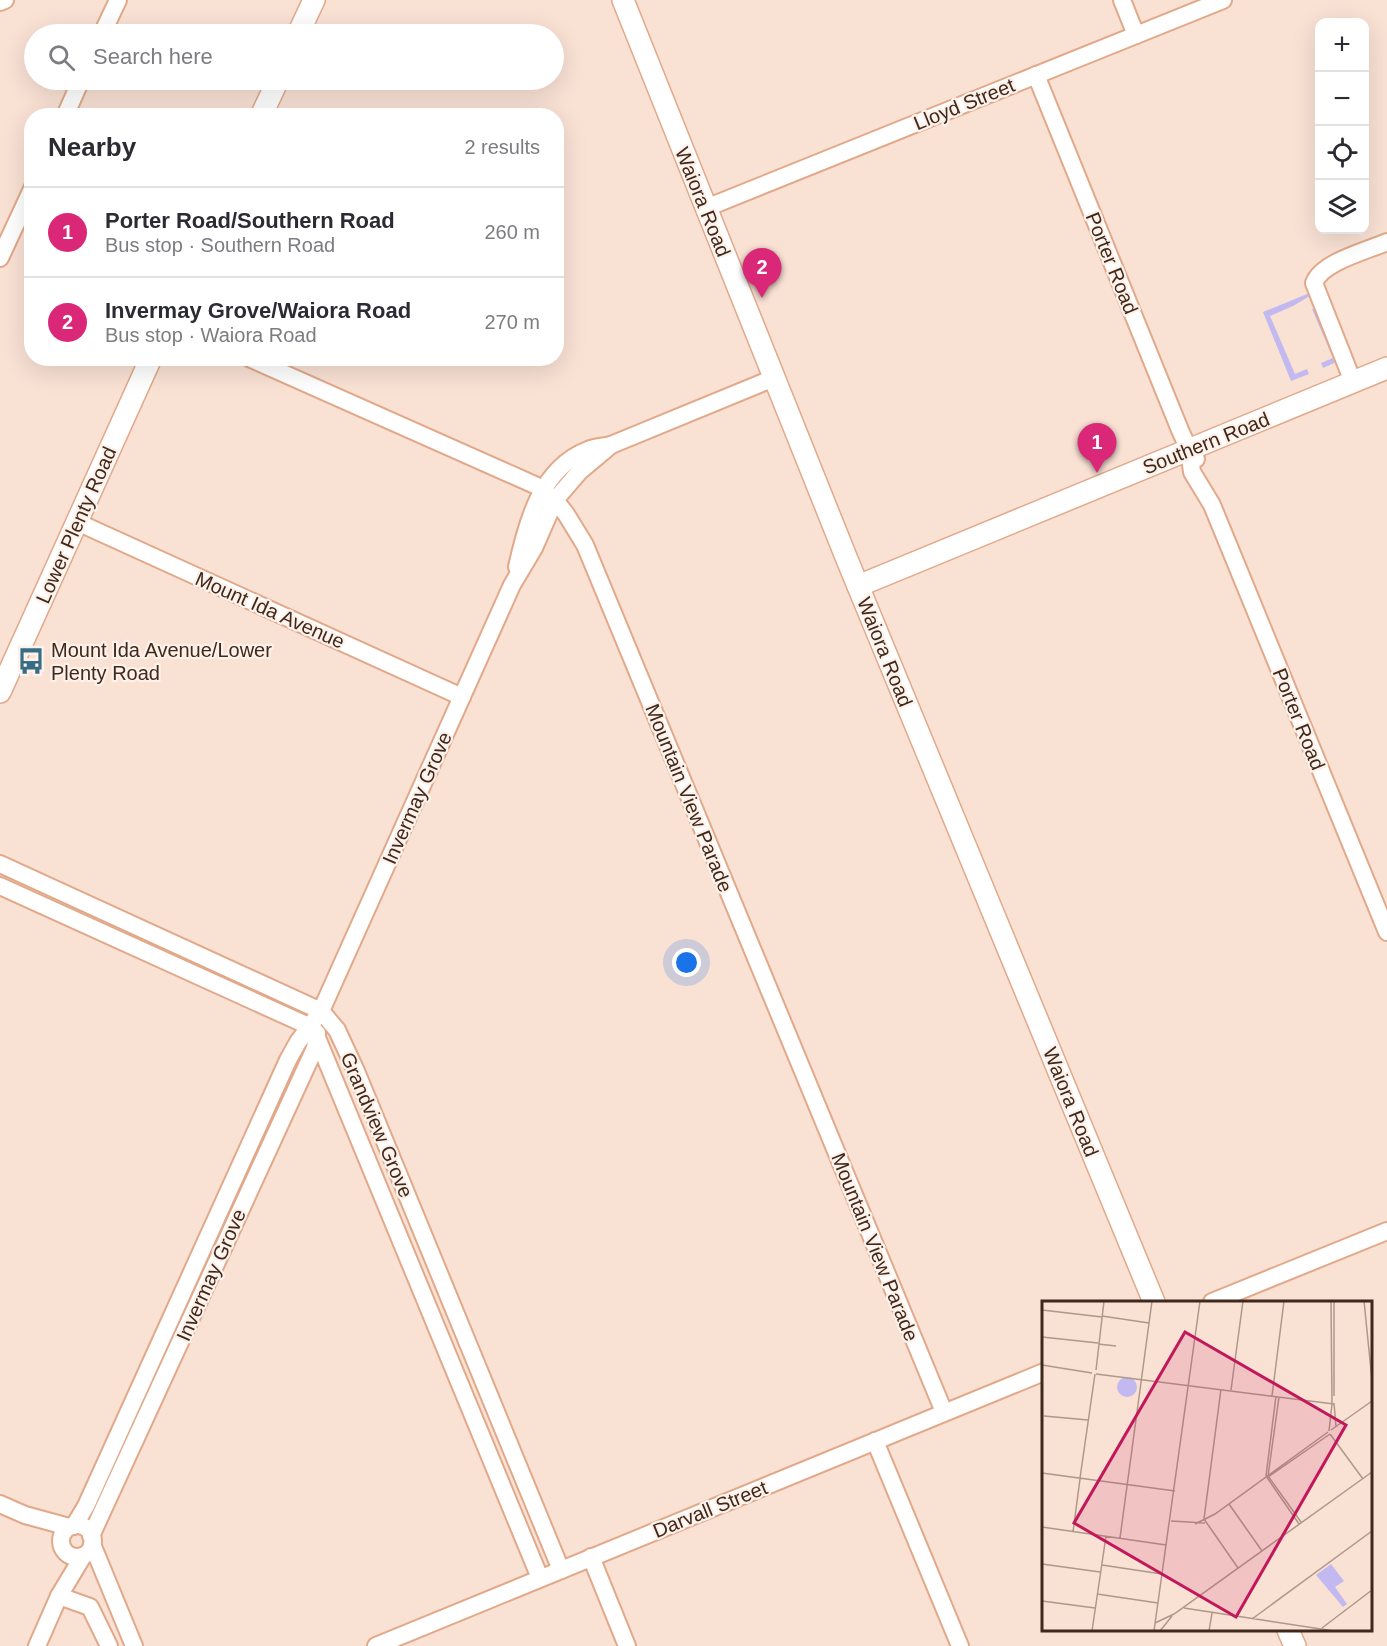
<!DOCTYPE html>
<html lang="en">
<head>
<meta charset="utf-8">
<style>
	:root { --surface:#fff; --page:#f2f2f3; --text:#2b2b33; --muted:#7c7c81; --line:#e1e1e2; --accent:#db2777 }
	body { margin:0; font-family:Helvetica,sans-serif; background:var(--page); color:var(--text) }
	.controls { position:absolute; right:18px; top:18px; display:grid; overflow:hidden; border-radius:12px; box-shadow:0 6px 24px #0002 }
	.controls button { width:54px; height:54px; display:grid; place-items:center; padding:0; border:0; border-bottom:2px solid var(--line); background:var(--surface); color:var(--text); font:30px sans-serif }
	.you { position:absolute; left:687px; top:963px; width:21px; height:21px; margin:-15px; border:4px solid #fff; border-radius:50%; background:#1a73e8; box-shadow:0 0 0 9px #1a73e833 }
	.badge { display:grid; place-items:center; width:39px; height:39px; border-radius:50%; background:var(--accent); color:#fff; font-size:20px; font-weight:700 }
	.pin { position:absolute; translate:-50% -50px; filter:drop-shadow(0 2px 3px #0008) }
	.pin::after { content:''; position:absolute; top:32px; width:21px; height:18px; background:inherit; clip-path:polygon(0 0,100% 0,50% 100%) }
	.list { margin:0; padding:0; list-style:none }
	h2 { display:flex; justify-content:space-between; align-items:center; height:78px; margin:0; padding:0 24px; font-size:26px }
	h2 small { font-size:20px; font-weight:400; color:var(--muted) }
	.list li { display:grid; grid-template-columns:39px 1fr auto; gap:18px; align-items:center; box-sizing:border-box; height:90px; padding:0 24px; border-top:2px solid var(--line) }
	.list b { display:block; font-size:22px; white-space:nowrap }
	.list p { margin:0; font-size:20px; white-space:nowrap; color:var(--muted) }
	.list em { font-size:20px; font-style:normal; color:var(--muted) }
	.icon { flex:none; width:33px; height:33px; fill:none; stroke:currentColor; stroke-width:2; stroke-linecap:round; stroke-linejoin:round }
	.map { position:relative; flex:none; width:1387px; height:1646px; overflow:hidden }
	.search { position:absolute; background:var(--surface); box-shadow:0 6px 24px #0002; left:24px; top:24px; width:540px; height:66px; display:flex; align-items:center; gap:15px; box-sizing:border-box; padding:0 21px; border-radius:33px; color:var(--muted); font-size:22px }
	.panel { position:absolute; background:var(--surface); box-shadow:0 6px 24px #0002; left:24px; top:108px; width:540px; height:258px; border-radius:24px }
	.map>svg:first-child { display:block }
	.green { fill:#c1b9f0 }
	.lines { fill:none; stroke-linecap:round; stroke-linejoin:round }
	.minor-casing { stroke:#e1a989; stroke-width:20 }
	.major-casing { stroke:#e1a989; stroke-width:24 }
	.minor { stroke:#fff; stroke-width:16 }
	.major { stroke:#fff; stroke-width:21 }
	.labels { text-anchor:middle; dominant-baseline:central; stroke-width:4.5; stroke-linejoin:round; paint-order:stroke }
	.street-label { font-size:20px; fill:#3f291c; stroke:#fdf1ea }
	.poi-label { font-size:20px; fill:#3f291c; stroke:#fdf1ea; text-anchor:start }
	.inset-road { fill:none; stroke:#af978a; stroke-width:1.5 }
	.view { fill:#c2185b; fill-opacity:0.15; stroke:#c2185b; stroke-width:3 }
	.inset-edge { fill:none; stroke:#3f291c; stroke-width:3 }
</style>
</head>
<body>
<div class="map">
<svg width="1387" height="1646" viewBox="0 0 1387 1646">
	<rect width="100%" height="100%" fill="#f9e1d4"/>
	<g class="green">
		<polygon points="1312,292 1313,294 1293,306 1270,316 1295,374 1307,369 1309,374 1291,381 1263,312"/>
		<polygon points="1318,306 1341,360 1323,368 1321,363 1333,358 1312,309"/>
	</g>
	<g class="lines">
		<defs>
			<g id="minor">
				<polyline points="1122,0 1136,35"/>
				<polyline points="0,2 5,0"/>
				<polyline points="102,34 118,0"/>
				<polyline points="1036,75 1180,430 1189,450 1196,459"/>
				<polyline points="65,116 81,80"/>
				<polyline points="706,208 1223,0"/>
				<polyline points="0,258 32,189"/>
				<polyline points="249,358 537,486 555,500 566,514 585,545 944,1412"/>
				<path d="M1353,382L1314,283C1322,262 1366,251 1387,242"/>
				<polyline points="1189,450 1192,472 1212,505 1387,932"/>
				<polyline points="77,522 462,697"/>
				<path d="M517,567C527,522 541,468 588,450C595,447 603,447 611,445L774,378"/>
				<polyline points="0,864 321,1011 337,1030 356,1071 561,1570"/>
				<polyline points="0,886 313,1028 540,1578"/>
				<polyline points="1212,1302 1387,1231"/>
				<polyline points="875,1441 960,1646"/>
				<polyline points="0,1504 25,1515 69,1527"/>
				<circle cx="77" cy="1541" r="16"/>
				<polyline points="74,1526 86,1506 288,1060 298,1042 321,1011 512,585 534,548 555,500 580,471 611,445"/>
				<polyline points="91,1536 315,1048 317,1033"/>
				<polyline points="92,1544 134,1646"/>
				<polyline points="591,1557 627,1646"/>
				<polyline points="59,1596 90,1607 109,1646"/>
				<polyline points="37,1646 59,1596 83,1556"/>
				<polyline points="376,1646 1044,1372"/>
			</g>
			<g id="major">
				<polyline points="623,0 846,557 1154,1302"/>
				<polyline points="298,34 314,0"/>
				<polyline points="261,116 278,80"/>
				<polyline points="858,586 1387,368"/>
				<polyline points="0,692 151,358"/>
				<polyline points="1288,1630 1295,1646"/>
			</g>
		</defs>
		<use href="#minor" class="minor-casing"/>
		<use href="#major" class="major-casing"/>
		<use href="#minor" class="minor"/>
		<use href="#major" class="major"/>
	</g>
	<defs>
		<symbol id="bus-bare" viewBox="-9 -9 18 18"><path d="M-5-6H5V4H4V6H2V4H-2V6H-4V4H-5ZM-3.5-4V0h7V-4ZM-3.5 1.2v1.5H-2V1.2ZM2 1.2v1.5H3.5V1.2Z" fill="#356d87" stroke="#fdf1ea" stroke-width="2.5" paint-order="stroke"/></symbol>
	</defs>
	<g fill-rule="evenodd">
		<use href="#bus-bare" x="12" y="642" width="38" height="38"/>
	</g>
	<g class="labels">
		<g class="street-label">
			<text transform="translate(964 104) rotate(-22)">Lloyd Street</text>
			<text transform="translate(703 202) rotate(68)">Waiora Road</text>
			<text transform="translate(1112 263) rotate(68)">Porter Road</text>
			<text transform="translate(1206 443) rotate(-22)">Southern Road</text>
			<text transform="translate(76 525) rotate(-66)">Lower Plenty Road</text>
			<text transform="translate(270 610) rotate(24)">Mount Ida Avenue</text>
			<text transform="translate(885 652) rotate(68)">Waiora Road</text>
			<text transform="translate(1299 719) rotate(68)">Porter Road</text>
			<text transform="translate(417 798) rotate(-66)">Invermay Grove</text>
			<text transform="translate(689 798) rotate(68)">Mountain View Parade</text>
			<text transform="translate(1071 1102) rotate(68)">Waiora Road</text>
			<text transform="translate(377 1125) rotate(67)">Grandview Grove</text>
			<text transform="translate(875 1247) rotate(68)">Mountain View Parade</text>
			<text transform="translate(211 1275) rotate(-66)">Invermay Grove</text>
			<text transform="translate(710 1509) rotate(-22)">Darvall Street</text>
		</g>
		<g class="poi-label">
			<text x="51" y="650">Mount Ida Avenue/Lower<tspan x="51" dy="23">Plenty Road</tspan></text>
		</g>
	</g>
	<g transform="translate(1042 1301)">
		<rect width="330" height="330" fill="#f9e1d4"/>
		<path d="M75 86a10 10 0 1 1 20 0a10 10 0 1 1-20 0ZM289,263L302,280L293,286L305,303L301,306L274,274Z" fill="#c1b9f0"/>
		<path class="inset-road" d="M292,0V95M322,0L330,79M0,9L60,16M60,15L107,22M0,36L56,42M56,43L74,45M0,64L50,72M54,69L62,0M54,73L292,103M179,88L162,218L196,267M189,89L201,0M230,95L242,0M234,95L224,175L257,223M237,96L226,175L259,221M292,102L294,126M0,111V141M2,115L46,119M289,129L330,100M287,130L290,103L289,0M288,133L321,178M0,172L133,190M226,176L288,133M38,177L53,73M187,203L220,250M129,220L163,222M153,223L173,213L286,131M0,226L124,244M31,231L38,178M78,237L110,0M0,263L58,271M60,264L120,273M55,293L116,302M0,300L53,307M142,307L292,330M210,318L330,230M113,322L132,313L330,171M280,327L330,289M50,330L64,235M112,330L158,0M118,330L130,315M167,330L170,312"/>
		<path class="view" d="M143,31L304,124L194,316L32,222Z"/>
		<rect width="330" height="330" class="inset-edge"/>
	</g>
</svg>
<div class="controls">
<button>+</button>
<button>−</button>
<button><svg class="icon" aria-label="locate" viewBox="0 0 24 24"><circle cx="12" cy="12" r="6"/><path d="M12 2v4M12 18v4M2 12h4M18 12h4"/></svg></button>
<button><svg class="icon" aria-label="layers" viewBox="0 0 24 24"><path d="M12 4l9 5-9 5-9-5zM3 14l9 5 9-5"/></svg></button>
</div>
<div class="you"></div>
<div class="pin badge" style="left:1097px;top:473px">1</div>
<div class="pin badge" style="left:762px;top:298px">2</div>
<div class="search"><svg class="icon" aria-label="search" viewBox="0 0 24 24"><circle cx="10" cy="10" r="6"/><path d="M15 15l6 6"/></svg>Search here</div>
<section class="panel">
<h2>Nearby<small>2 results</small></h2>
<ul class="list">
<li><span class="badge">1</span><div><b>Porter Road/Southern Road</b><p>Bus stop · Southern Road</p></div><em>260 m</em></li>
<li><span class="badge">2</span><div><b>Invermay Grove/Waiora Road</b><p>Bus stop · Waiora Road</p></div><em>270 m</em></li>
</ul>
</section>
</div>
</body>
</html>
